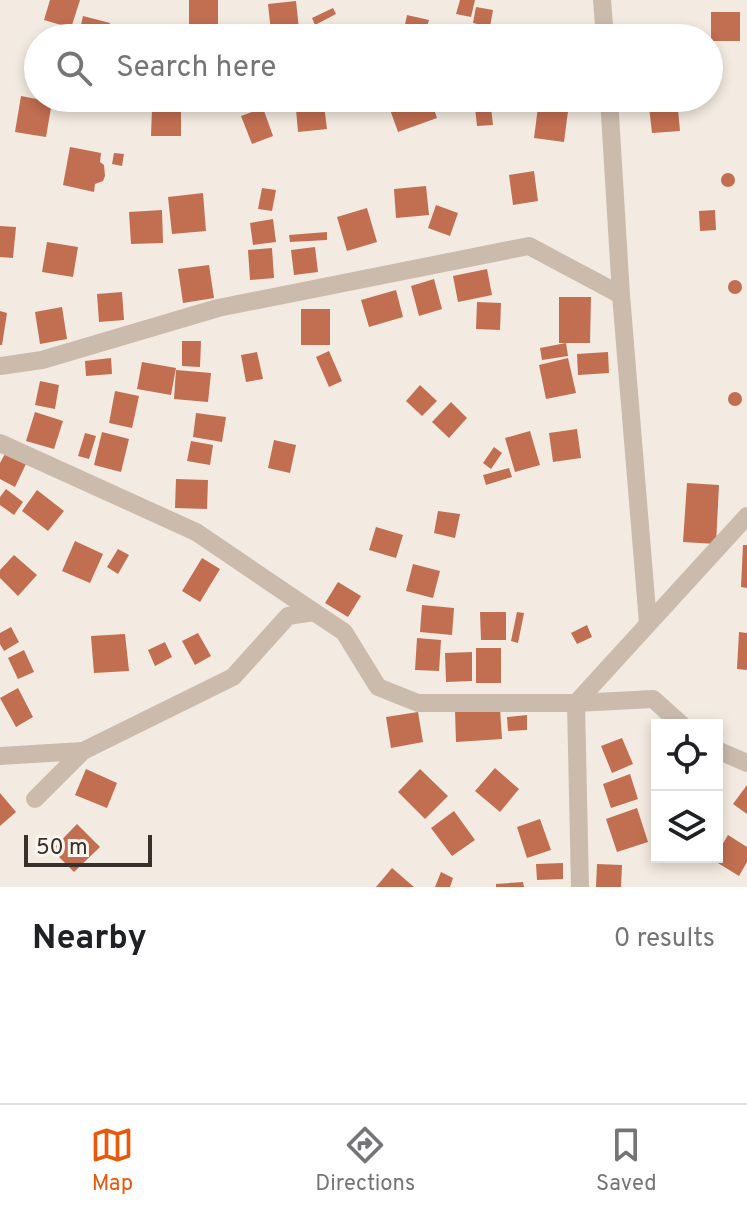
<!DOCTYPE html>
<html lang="en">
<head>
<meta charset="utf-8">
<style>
	:root { --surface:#fff; --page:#f2f2f2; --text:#202124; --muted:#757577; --line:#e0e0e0; --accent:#ea580c }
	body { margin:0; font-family:Overpass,sans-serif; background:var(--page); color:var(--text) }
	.controls { position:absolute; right:24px; bottom:24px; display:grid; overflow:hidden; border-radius:0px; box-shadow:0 4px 12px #0003 }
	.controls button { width:72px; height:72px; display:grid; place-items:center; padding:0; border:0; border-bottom:2px solid var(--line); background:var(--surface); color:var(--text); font:40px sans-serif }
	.scale { position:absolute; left:24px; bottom:20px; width:128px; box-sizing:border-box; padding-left:8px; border:4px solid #3a302b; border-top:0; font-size:22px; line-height:28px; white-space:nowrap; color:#3a302b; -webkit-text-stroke:6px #faf5ee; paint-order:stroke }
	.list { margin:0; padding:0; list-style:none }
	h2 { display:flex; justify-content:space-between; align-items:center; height:104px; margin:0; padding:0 32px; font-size:34px }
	h2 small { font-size:26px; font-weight:400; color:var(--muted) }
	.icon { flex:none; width:44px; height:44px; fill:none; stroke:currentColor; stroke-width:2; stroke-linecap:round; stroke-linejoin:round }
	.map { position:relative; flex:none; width:747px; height:887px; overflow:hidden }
	.search { position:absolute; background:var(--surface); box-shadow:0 4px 12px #0003; left:24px; right:24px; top:24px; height:88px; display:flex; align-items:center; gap:20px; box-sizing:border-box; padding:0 28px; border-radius:44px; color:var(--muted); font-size:30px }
	.sheet { height:216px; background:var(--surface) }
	nav { display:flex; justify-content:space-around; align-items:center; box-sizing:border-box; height:112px; border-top:2px solid var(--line); background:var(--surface); font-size:22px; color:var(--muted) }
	nav a { display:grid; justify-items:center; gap:4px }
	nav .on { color:var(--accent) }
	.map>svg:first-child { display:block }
	.building { fill:#c16e51 }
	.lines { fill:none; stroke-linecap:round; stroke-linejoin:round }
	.street { stroke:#cbbbad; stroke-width:18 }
</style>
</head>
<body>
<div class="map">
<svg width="747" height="887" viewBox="0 0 747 887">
	<rect width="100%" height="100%" fill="#f3ebe1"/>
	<g class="building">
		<polygon points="50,0 80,0 71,28 44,20"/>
		<polygon points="189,0 218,0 218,25 189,24"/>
		<polygon points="460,0 475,0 471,17 456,14"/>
		<polygon points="296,1 299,29 271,32 268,4"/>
		<polygon points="476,7 493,10 490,27 473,23"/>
		<polygon points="333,8 336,14 315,25 312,18"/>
		<rect x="711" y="12" width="29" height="29"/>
		<polygon points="407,15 429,20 425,34 404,29"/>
		<polygon points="83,16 110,23 106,38 78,38"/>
		<polygon points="496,25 507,26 507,36 496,36"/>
		<polygon points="21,96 52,102 46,137 15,132"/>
		<rect x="132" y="98" width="15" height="11"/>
		<polygon points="395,98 430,98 437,118 398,132 387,101"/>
		<polygon points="474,98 490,98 493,125 477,126"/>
		<polygon points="648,98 677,98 680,131 652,133"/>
		<polygon points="324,105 327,129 298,132 296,109"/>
		<polygon points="538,107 568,111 564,142 534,138"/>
		<polygon points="152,108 181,108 181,136 151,136"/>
		<polygon points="263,108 273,136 252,144 241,116"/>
		<polygon points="70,147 101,153 100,162 104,165 105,176 103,181 95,184 94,192 63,185"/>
		<polygon points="114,153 124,154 122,166 112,164"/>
		<polygon points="534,171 538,201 513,205 509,175"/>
		<circle cx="728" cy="180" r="7"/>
		<polygon points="426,186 429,215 396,218 394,189"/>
		<polygon points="262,188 276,190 272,211 258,209"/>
		<polygon points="203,193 206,231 172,234 168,197"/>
		<polygon points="436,205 458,213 450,236 428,228"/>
		<polygon points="367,208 377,242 347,251 337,217"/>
		<polygon points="162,210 163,243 131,244 129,212"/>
		<polygon points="715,210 716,230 700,231 699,211"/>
		<polygon points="273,219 276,242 253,245 250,223"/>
		<polygon points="0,226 16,227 13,258 0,257"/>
		<polygon points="327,232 327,240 290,242 289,235"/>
		<polygon points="47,242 78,247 73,277 42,272"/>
		<polygon points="315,247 318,272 294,275 291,250"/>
		<polygon points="272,248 274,278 250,280 248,250"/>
		<polygon points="209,265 214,298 183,303 178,269"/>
		<polygon points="487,269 492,295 458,302 453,276"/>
		<polygon points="434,279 442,309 419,316 411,286"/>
		<circle cx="735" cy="287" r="7"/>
		<polygon points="396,290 403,317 369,327 361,300"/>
		<polygon points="122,292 124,320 99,322 97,294"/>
		<polygon points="559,297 591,297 590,343 559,343"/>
		<polygon points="477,302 501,303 500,330 476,329"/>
		<polygon points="62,307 67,339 40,344 35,312"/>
		<rect x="301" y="309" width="29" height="36"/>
		<polygon points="0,311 7,313 2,345 0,345"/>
		<polygon points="182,341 201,341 200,367 182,366"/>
		<polygon points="566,343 568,356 542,360 540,348"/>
		<polygon points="329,351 342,381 329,387 316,357"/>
		<polygon points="257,352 263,379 246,382 241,355"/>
		<polygon points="608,352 609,373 578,375 577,354"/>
		<polygon points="111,358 112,374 86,376 85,361"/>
		<polygon points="568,358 576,393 546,399 539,365"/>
		<polygon points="142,362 176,368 171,395 137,389"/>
		<polygon points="176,370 211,373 208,402 174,399"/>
		<polygon points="40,381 59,385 55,409 35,405"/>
		<polygon points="420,385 437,401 422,416 406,401"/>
		<polygon points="115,391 139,396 132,428 109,423"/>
		<circle cx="735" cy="399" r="7"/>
		<polygon points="451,402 467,418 449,438 432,422"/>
		<polygon points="35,412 63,421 54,449 26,441"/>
		<polygon points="196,413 226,417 222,442 193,437"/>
		<polygon points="577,429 581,458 553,462 549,433"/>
		<polygon points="530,431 540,465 515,472 505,438"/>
		<polygon points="102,432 129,439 121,472 94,465"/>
		<polygon points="85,433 96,436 89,459 78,456"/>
		<polygon points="274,440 296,445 290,473 268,468"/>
		<polygon points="191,441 213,445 210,465 187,461"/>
		<polygon points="494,447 502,453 491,469 483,463"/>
		<polygon points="5,454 26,464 15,487 0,479 0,463"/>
		<polygon points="509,468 512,477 486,485 483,475"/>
		<polygon points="176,479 208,480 207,509 175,508"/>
		<polygon points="687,483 719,485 716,544 683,542"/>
		<polygon points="6,489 23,502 14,515 0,505 0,497"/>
		<polygon points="37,490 64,511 48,531 22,511"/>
		<polygon points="438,511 460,514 455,538 434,533"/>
		<polygon points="376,527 403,535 396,558 369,550"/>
		<polygon points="75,541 103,554 90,583 62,571"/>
		<polygon points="743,545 747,545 747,588 741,587"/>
		<polygon points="118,549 129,555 118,574 107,567"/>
		<polygon points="14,555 37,575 18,596 0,578 0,570"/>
		<polygon points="202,558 220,569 200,602 182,591"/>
		<polygon points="413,564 440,571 433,598 406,591"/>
		<polygon points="338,582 361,596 348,617 325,603"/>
		<polygon points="422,605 454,608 452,635 420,632"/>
		<polygon points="480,612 506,612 506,640 481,640"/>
		<polygon points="517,612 524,613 518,643 511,641"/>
		<polygon points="587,625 592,637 577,644 571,633"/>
		<polygon points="11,627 19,642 4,651 0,644 0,633"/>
		<polygon points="739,632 747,633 747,670 737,669"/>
		<polygon points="198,633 211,656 195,665 182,641"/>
		<polygon points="125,634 129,671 94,673 91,636"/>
		<polygon points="417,638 441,640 439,671 415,670"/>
		<polygon points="165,642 172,657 155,666 148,650"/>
		<rect x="476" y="648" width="25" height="35"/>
		<polygon points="24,650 34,672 18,679 8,658"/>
		<polygon points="472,652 472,681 446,682 445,653"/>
		<polygon points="18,688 33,717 16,727 0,698"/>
		<polygon points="500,708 502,739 456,742 455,711"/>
		<polygon points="418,712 423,742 391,748 386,717"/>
		<polygon points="527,715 527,730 508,731 507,717"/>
		<polygon points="622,738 633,764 612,773 601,746"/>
		<polygon points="495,768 519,789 500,812 475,791"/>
		<polygon points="86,769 117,783 107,808 75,795"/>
		<polygon points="420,769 448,796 425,819 398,792"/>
		<polygon points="630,774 638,799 611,808 603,784"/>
		<polygon points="747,785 747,814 733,804"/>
		<polygon points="0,793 16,812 0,826"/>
		<polygon points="637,808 648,842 617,852 606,819"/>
		<polygon points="454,811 475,840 452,856 431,828"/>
		<polygon points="540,819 551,850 527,858 517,827"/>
		<polygon points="77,824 100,847 74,872 52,850"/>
		<polygon points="728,835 747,847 747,862 739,876 713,860"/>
		<polygon points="563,863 563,879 537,880 536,864"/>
		<polygon points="597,864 622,865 621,887 596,887"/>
		<polygon points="392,868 414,887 376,887"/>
		<polygon points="441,872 453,878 450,887 435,887"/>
		<polygon points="523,882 524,887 496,887 496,884"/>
	</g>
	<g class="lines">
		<g class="street">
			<polyline points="602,0 605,38"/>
			<polyline points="609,98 621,295 648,623"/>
			<polyline points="0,366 42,360 218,308 529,246 621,295"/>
			<polyline points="0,443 196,532 314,612"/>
			<polyline points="717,750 747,763"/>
			<polyline points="0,756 83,751"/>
			<polyline points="35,799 83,751 233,677 288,616 314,612 344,632 378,687 418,703 576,703 653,699 682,725"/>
			<polyline points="580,887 576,703 747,516"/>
		</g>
	</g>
</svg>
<div class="controls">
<button><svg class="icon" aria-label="locate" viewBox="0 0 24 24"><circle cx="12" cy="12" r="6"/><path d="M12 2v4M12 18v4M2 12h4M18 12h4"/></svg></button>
<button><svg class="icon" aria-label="layers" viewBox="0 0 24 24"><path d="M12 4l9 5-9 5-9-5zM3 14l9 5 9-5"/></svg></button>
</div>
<div class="scale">50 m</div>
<div class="search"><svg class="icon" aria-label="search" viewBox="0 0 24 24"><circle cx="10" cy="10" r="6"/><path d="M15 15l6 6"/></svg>Search here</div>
</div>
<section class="sheet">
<h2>Nearby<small>0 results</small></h2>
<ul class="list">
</ul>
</section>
<nav>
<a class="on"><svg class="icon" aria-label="map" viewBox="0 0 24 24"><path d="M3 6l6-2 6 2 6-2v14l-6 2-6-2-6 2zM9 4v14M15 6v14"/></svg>Map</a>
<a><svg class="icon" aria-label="directions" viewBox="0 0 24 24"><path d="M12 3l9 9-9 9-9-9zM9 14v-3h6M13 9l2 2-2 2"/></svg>Directions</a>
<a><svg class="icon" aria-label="saved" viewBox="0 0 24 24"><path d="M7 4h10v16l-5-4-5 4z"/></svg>Saved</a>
</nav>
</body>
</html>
